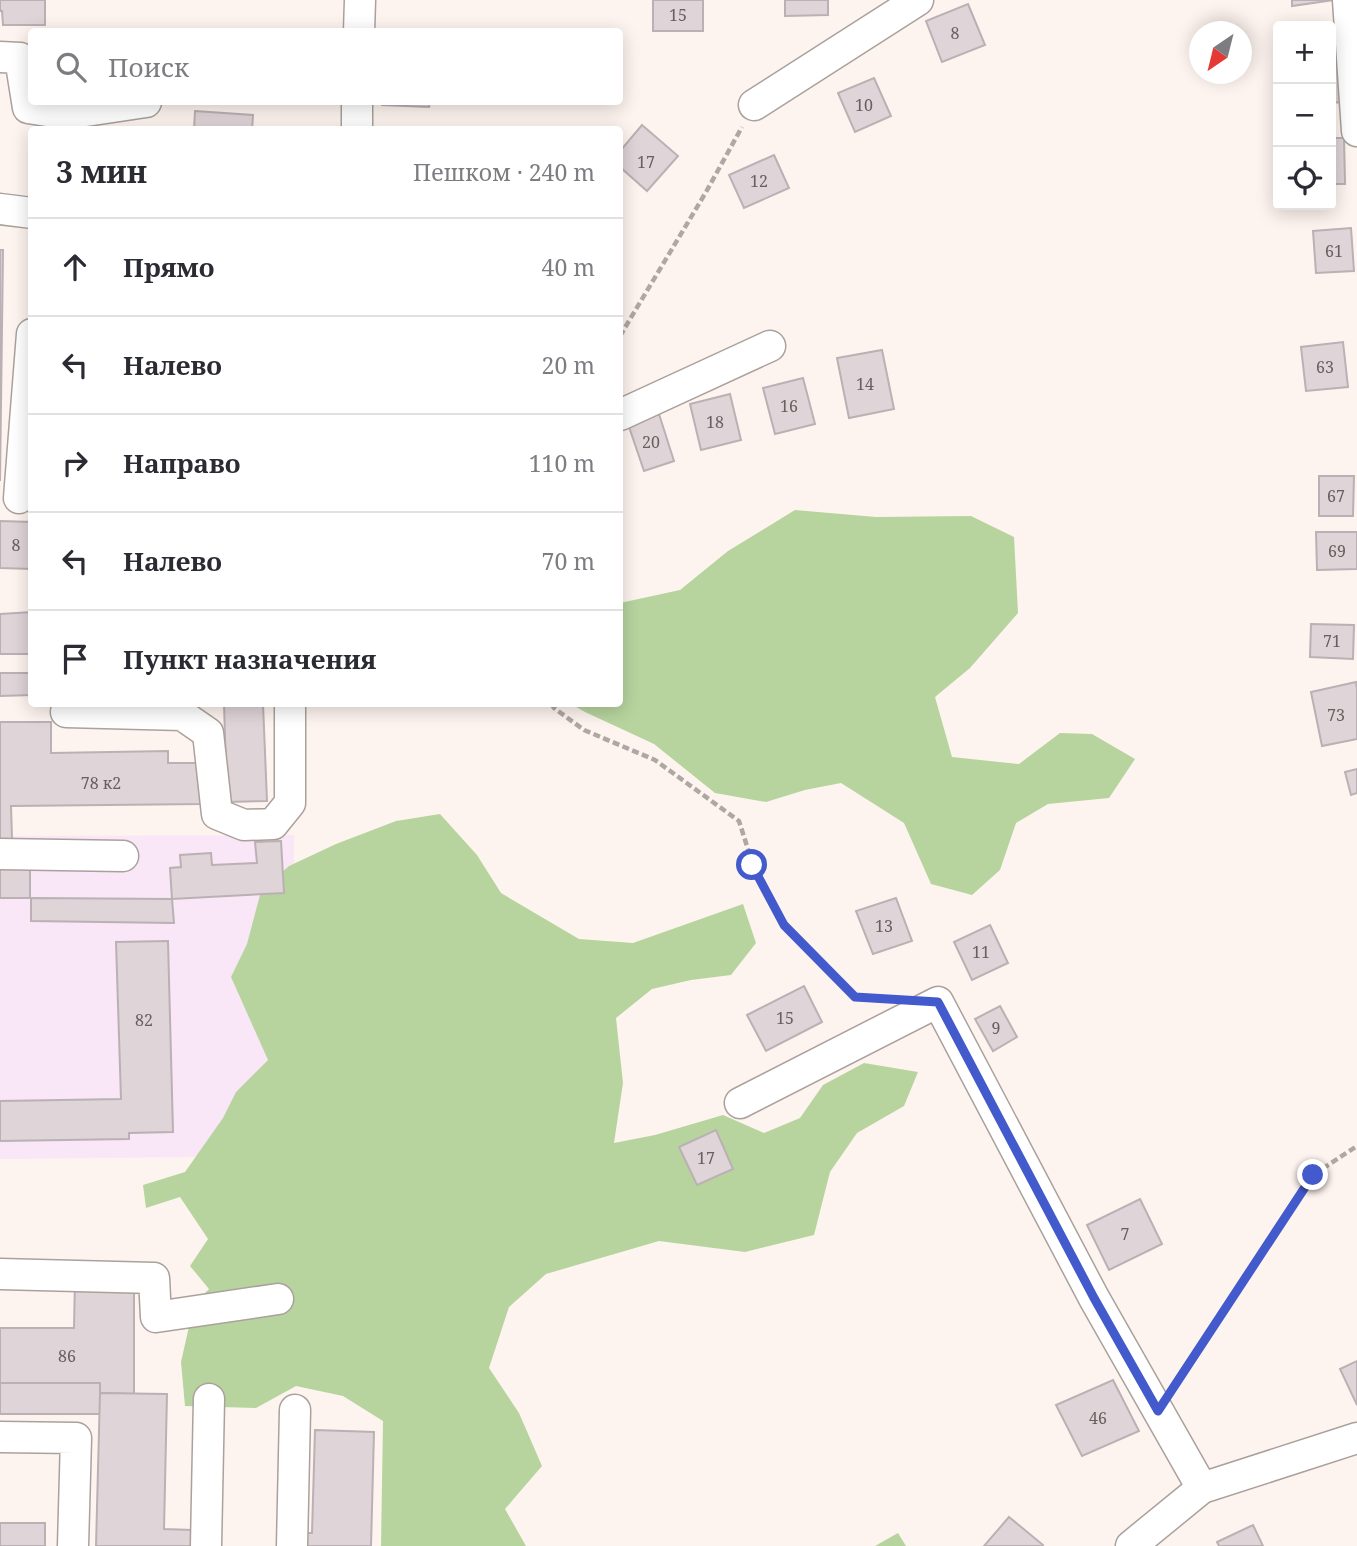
<!DOCTYPE html>
<html lang="ru">
<head>
<meta charset="utf-8">
<style>
	:root { --surface:#fff; --page:#f7f7f7; --text:#2b2b33; --muted:#7c7c81; --line:#e1e1e2 }
	body { margin:0; font-family:"Noto Serif",serif; background:var(--page); color:var(--text) }
	.controls { position:absolute; right:21px; top:21px; display:grid; overflow:hidden; border-radius:7px; box-shadow:0 4px 18px #0003 }
	.controls button { width:63px; height:63px; display:grid; place-items:center; padding:0; border:0; border-bottom:2px solid var(--line); background:var(--surface); color:var(--text); font:35px sans-serif }
	.compass { position:absolute; left:1189px; top:21px; width:63px; height:63px; border-radius:50%; background:var(--surface); box-shadow:0 4px 18px #0003; rotate:215deg }
	.stop { position:absolute; width:21px; height:21px; margin:-16px; border:5px solid #435acd; border-radius:50%; background:#fff }
	.stop.end { background:#435acd; border-color:#fff; box-shadow:0 2px 7px #0008 }
	.list { margin:0; padding:0; list-style:none }
	h2 { display:flex; justify-content:space-between; align-items:center; height:91px; margin:0; padding:0 28px; font-size:30px }
	h2 small { font-size:23px; font-weight:400; color:var(--muted) }
	.list li { display:grid; grid-template-columns:46px 1fr auto; gap:21px; align-items:center; box-sizing:border-box; height:98px; padding:0 28px; border-top:2px solid var(--line) }
	.list b { display:block; font-size:26px; white-space:nowrap }
	.list em { font-size:23px; font-style:normal; color:var(--muted) }
	.icon { flex:none; width:38px; height:38px; fill:none; stroke:currentColor; stroke-width:2; stroke-linecap:round; stroke-linejoin:round }
	.map { position:relative; flex:none; width:1357px; height:1546px; overflow:hidden }
	.search { position:absolute; background:var(--surface); box-shadow:0 4px 18px #0003; left:28px; top:28px; width:595px; height:77px; display:flex; align-items:center; gap:18px; box-sizing:border-box; padding:0 24px; border-radius:7px; color:var(--muted); font-size:26px }
	.panel { position:absolute; background:var(--surface); box-shadow:0 4px 18px #0003; left:28px; top:126px; width:595px; height:581px; border-radius:7px }
	.map>svg:first-child { display:block }
	.education { fill:#f9e6f6 }
	.green { fill:#b7d49e }
	.building { fill:#dfd4d7; stroke:#bbb0b3; stroke-width:2 }
	.lines { fill:none; stroke-linecap:round; stroke-linejoin:round }
	.minor-casing { stroke:#aaa19c; stroke-width:33 }
	.path { stroke:#afa7a4; stroke-width:4.5; stroke-dasharray:7 3.5; stroke-linecap:butt }
	.minor { stroke:#fff; stroke-width:30 }
	.route { stroke:#435acd; stroke-width:9 }
	.labels { text-anchor:middle; dominant-baseline:central; stroke-width:6; stroke-linejoin:round; paint-order:stroke }
	.number-label { font-size:16px; fill:#66605f }
</style>
</head>
<body>
<div class="map">
<svg width="1357" height="1546" viewBox="0 0 1357 1546">
	<rect width="100%" height="100%" fill="#fef4ef"/>
	<polygon class="education" points="294,835 293,1156 0,1159 0,836"/>
	<g class="green">
		<polygon points="795,510 876,517 971,516 1014,537 1018,613 970,668 935,697 952,757 1019,764 1060,733 1092,734 1135,759 1109,798 1048,804 1016,823 1000,870 972,895 931,884 904,823 841,783 805,790 766,802 715,793 654,744 585,712 571,704 620,704 620,603 680,590 728,551"/>
		<polygon points="440,814 477,855 501,893 579,939 633,943 743,904 756,943 731,975 691,980 652,989 616,1018 623,1083 614,1143 655,1135 723,1115 764,1133 800,1118 823,1085 864,1063 918,1072 904,1106 857,1133 830,1172 814,1235 745,1252 659,1241 546,1274 509,1307 489,1368 519,1413 542,1466 505,1509 526,1546 381,1546 383,1421 343,1396 296,1386 256,1408 185,1406 181,1362 194,1304 209,1289 190,1266 208,1239 180,1197 146,1208 143,1185 185,1172 223,1118 236,1092 268,1060 231,977 247,944 261,891 289,866 336,844 396,821"/>
		<polygon points="898,1533 906,1546 875,1546"/>
	</g>
	<g class="building">
		<polygon points="0,0 45,0 45,25 3,25 2,11 0,11"/>
		<rect x="653" y="0" width="50" height="31"/>
		<polygon points="785,0 828,0 828,15 785,16"/>
		<polygon points="1292,0 1334,0 1292,6"/>
		<polygon points="968,4 985,45 942,62 926,21"/>
		<polygon points="1337,44 1342,102 1331,103 1331,45"/>
		<polygon points="874,78 891,116 855,132 838,93"/>
		<polygon points="382,102 430,102 429,107 382,105"/>
		<polygon points="195,111 253,115 252,130 194,130"/>
		<polygon points="642,125 678,156 647,191 620,167 620,151"/>
		<polygon points="1331,138 1344,138 1345,184 1331,184"/>
		<polygon points="774,155 789,188 744,208 729,175"/>
		<polygon points="1351,228 1354,271 1316,273 1313,231"/>
		<polygon points="0,250 3,250 0,481"/>
		<polygon points="1343,342 1348,387 1306,391 1301,347"/>
		<polygon points="882,350 894,409 849,418 837,358"/>
		<polygon points="803,378 815,424 775,434 763,388"/>
		<polygon points="730,394 741,440 701,450 690,404"/>
		<polygon points="659,414 674,461 644,471 628,424"/>
		<polygon points="1319,476 1354,476 1353,516 1319,516"/>
		<polygon points="0,521 32,522 32,569 0,568"/>
		<polygon points="1316,532 1357,532 1357,569 1317,570"/>
		<polygon points="32,612 32,654 0,654 0,614"/>
		<polygon points="1311,624 1354,625 1353,659 1310,657"/>
		<polygon points="0,673 32,673 32,695 0,696"/>
		<polygon points="1356,682 1357,689 1357,739 1322,746 1311,692"/>
		<polygon points="224,704 263,704 267,801 227,802"/>
		<polygon points="0,722 51,722 51,753 168,751 168,763 202,763 202,804 11,806 12,839 0,839"/>
		<polygon points="1357,769 1357,793 1351,795 1345,772"/>
		<polygon points="281,841 284,893 172,899 170,868 181,867 180,855 211,853 212,865 257,863 255,842"/>
		<rect x="0" y="863" width="30" height="35"/>
		<polygon points="31,898 172,899 174,923 31,921"/>
		<polygon points="896,898 912,941 873,954 856,911"/>
		<polygon points="990,925 1008,963 972,980 954,942"/>
		<polygon points="168,941 173,1132 129,1133 129,1139 0,1141 0,1101 121,1099 116,942"/>
		<polygon points="804,986 822,1022 766,1051 747,1015"/>
		<polygon points="1000,1006 1017,1037 993,1051 975,1019"/>
		<polygon points="716,1130 733,1169 697,1185 679,1147"/>
		<polygon points="1140,1199 1162,1244 1109,1270 1087,1225"/>
		<polygon points="134,1278 134,1394 100,1393 100,1383 0,1383 0,1328 74,1328 75,1280"/>
		<polygon points="1357,1361 1357,1405 1340,1369"/>
		<polygon points="1113,1380 1139,1431 1082,1456 1056,1405"/>
		<rect x="0" y="1383" width="100" height="31"/>
		<polygon points="100,1393 167,1394 164,1529 192,1530 192,1546 96,1546"/>
		<polygon points="315,1430 374,1432 371,1546 295,1546 296,1533 312,1533"/>
		<polygon points="1009,1517 1043,1545 1042,1546 984,1546"/>
		<rect x="0" y="1523" width="45" height="23"/>
		<polygon points="1253,1525 1263,1546 1219,1546 1217,1542"/>
	</g>
	<g class="lines">
		<defs>
			<g id="minor">
				<polyline points="1348,0 1357,131"/>
				<polyline points="359,32 360,0"/>
				<polyline points="0,57 20,58 28,108 66,114 146,102"/>
				<polyline points="754,105 918,0"/>
				<polyline points="357,130 357,102"/>
				<polyline points="0,209 32,213"/>
				<polyline points="620,415 770,346"/>
				<polyline points="19,498 32,334"/>
				<polyline points="66,712 182,715 208,733 217,814 244,825 273,824 290,803 290,704"/>
				<polyline points="0,854 123,856"/>
				<polyline points="740,1103 938,1002 1094,1298 1202,1488"/>
				<polyline points="0,1274 154,1278 156,1317 278,1299"/>
				<polyline points="0,1437 76,1438 73,1546"/>
				<polyline points="206,1546 209,1399"/>
				<polyline points="292,1546 295,1410"/>
				<polyline points="1131,1546 1202,1488 1357,1438"/>
			</g>
		</defs>
		<use href="#minor" class="minor-casing"/>
		<g class="path">
			<polyline points="620,336 706,192 742,127"/>
			<polyline points="551,704 554,708 584,730 655,760 739,821 753,865 784,925 855,997 878,999"/>
			<polyline points="1176,1385 1313,1175 1357,1146"/>
		</g>
		<use href="#minor" class="minor"/>
	</g>
	<g class="lines">
		<polyline class="route" points="752,865 784,925 855,997 938,1002 1094,1298 1158,1411 1313,1175"/>
	</g>
	<g class="labels">
		<g class="number-label">
			<text x="678" y="15">15</text>
			<text x="955" y="33">8</text>
			<text x="864" y="105">10</text>
			<text x="646" y="162">17</text>
			<text x="759" y="181">12</text>
			<text x="1334" y="251">61</text>
			<text x="1325" y="367">63</text>
			<text x="865" y="384">14</text>
			<text x="789" y="406">16</text>
			<text x="715" y="422">18</text>
			<text x="651" y="442">20</text>
			<text x="1336" y="496">67</text>
			<text x="16" y="545">8</text>
			<text x="1337" y="551">69</text>
			<text x="1332" y="641">71</text>
			<text x="1336" y="715">73</text>
			<text x="101" y="783">78 к2</text>
			<text x="884" y="926">13</text>
			<text x="981" y="952">11</text>
			<text x="785" y="1018">15</text>
			<text x="144" y="1020">82</text>
			<text x="996" y="1028">9</text>
			<text x="706" y="1158">17</text>
			<text x="1125" y="1234">7</text>
			<text x="67" y="1356">86</text>
			<text x="1098" y="1418">46</text>
		</g>
	</g>
</svg>
<div class="controls">
<button>+</button>
<button>−</button>
<button><svg class="icon" aria-label="locate" viewBox="0 0 24 24"><circle cx="12" cy="12" r="6"/><path d="M12 2v4M12 18v4M2 12h4M18 12h4"/></svg></button>
</div>
<svg class="compass" viewBox="-18 -18 36 36"><path d="M0-13l5 13h-10z" fill="#e53935"/><path d="M0 13l5-13h-10z" fill="#7c7c81"/></svg>
<div class="stop" style="left:752px;top:865px"></div>
<div class="stop end" style="left:1313px;top:1175px"></div>
<div class="search"><svg class="icon" aria-label="search" viewBox="0 0 24 24"><circle cx="10" cy="10" r="6"/><path d="M15 15l6 6"/></svg>Поиск</div>
<section class="panel">
<h2>3 мин<small>Пешком · 240 m</small></h2>
<ul class="list">
<li><svg class="icon" aria-label="ahead" viewBox="0 0 24 24"><path d="M12 20V5M6 11l6-6 6 6"/></svg><div><b>Прямо</b></div><em>40 m</em></li>
<li><svg class="icon" aria-label="left" viewBox="0 0 24 24"><path d="M17 20v-9H6M10 6l-5 5 5 5"/></svg><div><b>Налево</b></div><em>20 m</em></li>
<li><svg class="icon" aria-label="right" viewBox="0 0 24 24"><path d="M7 20v-9h11M14 6l5 5-5 5"/></svg><div><b>Направо</b></div><em>110 m</em></li>
<li><svg class="icon" aria-label="left" viewBox="0 0 24 24"><path d="M17 20v-9H6M10 6l-5 5 5 5"/></svg><div><b>Налево</b></div><em>70 m</em></li>
<li><svg class="icon" aria-label="arrive" viewBox="0 0 24 24"><path d="M6 21V4h12l-3 4 3 4H6"/></svg><div><b>Пункт назначения</b></div></li>
</ul>
</section>
</div>
</body>
</html>
